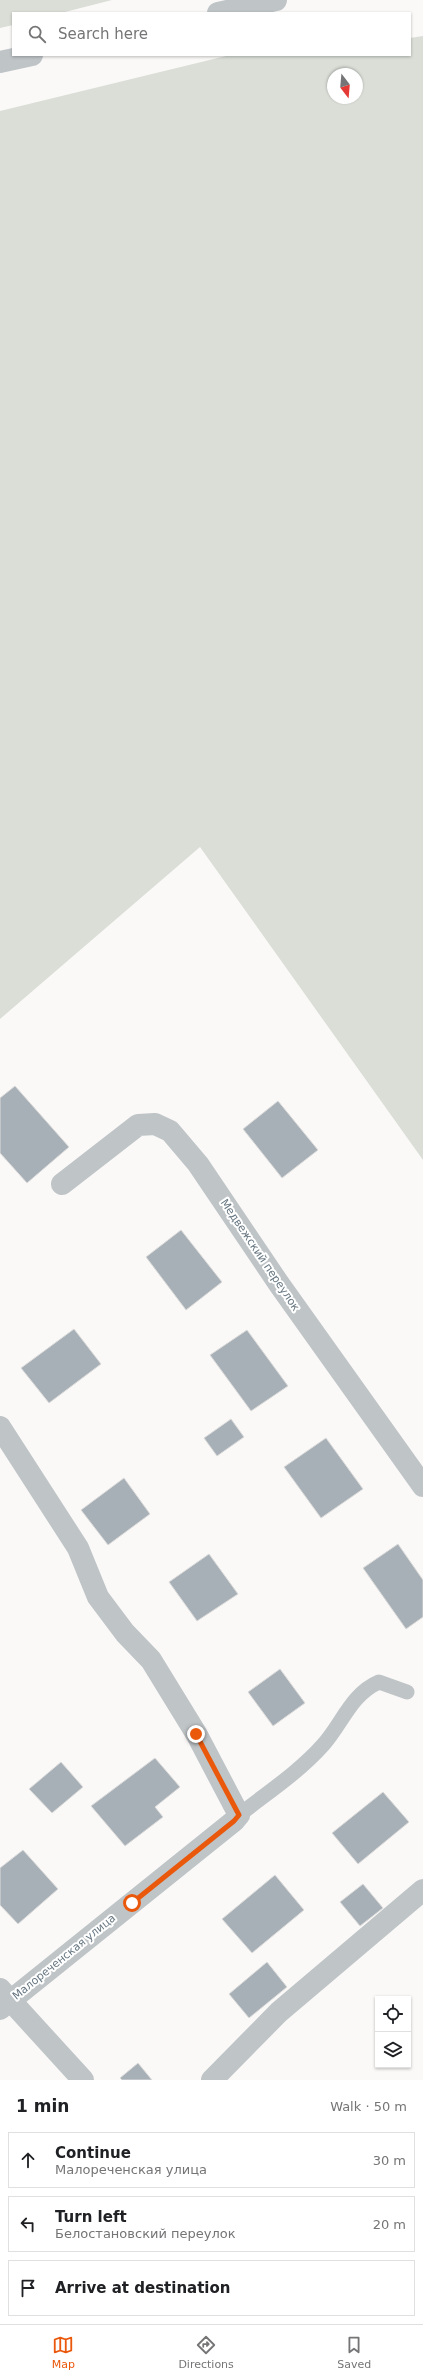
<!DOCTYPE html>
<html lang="en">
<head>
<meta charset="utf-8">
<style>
	:root { --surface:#fff; --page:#f6f6f6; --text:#202124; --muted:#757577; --line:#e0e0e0; --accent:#ea580c }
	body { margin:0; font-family:"DejaVu Sans",sans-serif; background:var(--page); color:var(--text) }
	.controls { position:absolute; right:12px; bottom:12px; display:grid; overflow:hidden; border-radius:0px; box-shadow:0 1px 3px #0004 }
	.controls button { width:36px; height:36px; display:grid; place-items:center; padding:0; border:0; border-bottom:1px solid var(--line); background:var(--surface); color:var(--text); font:20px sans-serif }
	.compass { position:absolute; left:327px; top:68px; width:36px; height:36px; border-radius:50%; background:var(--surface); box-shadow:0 1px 3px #0004; rotate:164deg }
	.stop { position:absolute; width:12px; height:12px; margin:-9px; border:3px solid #ea580c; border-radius:50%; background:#fff }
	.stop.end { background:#ea580c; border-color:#fff; box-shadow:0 1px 4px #0008 }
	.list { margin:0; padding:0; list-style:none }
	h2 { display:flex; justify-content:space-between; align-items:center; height:52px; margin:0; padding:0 16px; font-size:17px }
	h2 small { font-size:13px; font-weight:400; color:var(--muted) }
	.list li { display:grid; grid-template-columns:26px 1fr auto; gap:12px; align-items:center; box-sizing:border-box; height:56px; margin:0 8px 8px; padding:0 8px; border:1px solid var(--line); border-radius:0px }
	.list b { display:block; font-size:15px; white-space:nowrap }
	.list p { margin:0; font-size:13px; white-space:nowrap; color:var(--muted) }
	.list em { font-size:13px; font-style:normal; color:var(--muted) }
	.icon { flex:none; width:22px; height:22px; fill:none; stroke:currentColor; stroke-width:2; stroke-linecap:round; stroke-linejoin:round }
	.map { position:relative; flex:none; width:423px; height:2080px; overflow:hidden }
	.search { position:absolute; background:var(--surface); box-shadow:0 1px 3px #0004; left:12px; right:12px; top:12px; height:44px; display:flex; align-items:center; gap:10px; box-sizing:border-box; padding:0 14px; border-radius:0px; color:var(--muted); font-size:15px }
	.sheet { height:244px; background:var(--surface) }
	nav { display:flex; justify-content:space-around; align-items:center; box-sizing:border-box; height:56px; border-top:1px solid var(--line); background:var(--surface); font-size:11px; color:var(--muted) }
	nav a { display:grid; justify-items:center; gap:2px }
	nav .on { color:var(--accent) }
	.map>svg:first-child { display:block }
	.green { fill:#daded7; fill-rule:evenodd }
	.building { fill:#a8b0b7; stroke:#dbdbda }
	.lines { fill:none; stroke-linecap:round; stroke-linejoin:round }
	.service { stroke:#bfc4c7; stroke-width:15 }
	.minor { stroke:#bfc4c7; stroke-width:22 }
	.tertiary { stroke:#bfc4c7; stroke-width:22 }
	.route { stroke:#ea580c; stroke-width:5 }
	.labels { text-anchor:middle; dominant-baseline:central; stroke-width:4; stroke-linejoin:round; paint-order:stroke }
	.street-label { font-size:11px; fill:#667681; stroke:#fff }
</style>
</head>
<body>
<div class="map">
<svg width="423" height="2080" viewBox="0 0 423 2080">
	<rect width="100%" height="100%" fill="#faf9f8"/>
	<g class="green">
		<polygon points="0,0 112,0 61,13 13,13 13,25 0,28"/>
		<path d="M423,36V1160L200,847L0,1019V111L230,55H410V38ZM333,74H357V98H333Z"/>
	</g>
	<g class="building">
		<polygon points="15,1086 69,1147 27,1183 0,1153 0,1098"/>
		<polygon points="278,1101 318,1150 282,1178 243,1129"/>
		<polygon points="181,1230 222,1282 186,1310 146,1257"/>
		<polygon points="74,1329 101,1364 49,1403 21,1368"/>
		<polygon points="247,1330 288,1386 251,1411 210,1355"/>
		<polygon points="231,1419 244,1437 217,1456 204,1438"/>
		<polygon points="326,1438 363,1489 321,1518 284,1467"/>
		<polygon points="124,1478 150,1514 108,1545 81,1510"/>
		<polygon points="398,1544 423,1580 423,1617 406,1629 363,1568"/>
		<polygon points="209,1554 238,1594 197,1621 169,1582"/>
		<polygon points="280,1669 305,1703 273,1726 248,1692"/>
		<polygon points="155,1758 180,1787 155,1807 163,1817 125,1846 91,1806"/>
		<polygon points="61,1762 83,1787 52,1813 29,1789"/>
		<polygon points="383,1792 409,1822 358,1864 332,1833"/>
		<polygon points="23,1850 58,1889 18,1924 0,1905 0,1868"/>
		<polygon points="275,1875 304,1910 252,1953 222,1919"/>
		<polygon points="363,1884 383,1908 360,1926 340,1902"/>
		<polygon points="267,1962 287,1987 249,2018 229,1994"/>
		<polygon points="138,2063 152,2080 122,2080 120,2078"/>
	</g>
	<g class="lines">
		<path class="service" d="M239,1815C267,1793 299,1772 323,1745C342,1724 351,1694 379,1682L407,1692"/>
		<g class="minor">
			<polyline points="62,1184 138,1125 155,1124 170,1131 198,1164 279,1284 423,1486"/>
			<polyline points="0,1427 78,1548 98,1597 125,1633 151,1660 197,1735 239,1815 234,1821 0,2009"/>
			<polyline points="0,1989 83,2080"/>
			<polyline points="212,2080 279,2012 423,1890"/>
		</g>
		<g class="tertiary">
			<polyline points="218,13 276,0"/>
			<polyline points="0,62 32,55"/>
		</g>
	</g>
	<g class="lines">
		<polyline class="route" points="132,1903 234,1821 239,1815 196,1734"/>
	</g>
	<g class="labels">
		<g class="street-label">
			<text transform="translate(260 1255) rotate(56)">Медвежский переулок</text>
			<text transform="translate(64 1957) rotate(-39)">Малореченская улица</text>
		</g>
	</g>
</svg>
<div class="controls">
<button><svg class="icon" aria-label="locate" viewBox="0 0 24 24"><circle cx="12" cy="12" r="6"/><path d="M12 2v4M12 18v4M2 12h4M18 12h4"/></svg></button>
<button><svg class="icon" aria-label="layers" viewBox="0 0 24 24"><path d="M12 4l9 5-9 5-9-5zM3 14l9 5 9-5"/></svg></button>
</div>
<svg class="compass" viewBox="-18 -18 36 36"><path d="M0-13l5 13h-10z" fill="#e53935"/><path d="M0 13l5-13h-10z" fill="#757577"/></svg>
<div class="stop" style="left:132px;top:1903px"></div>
<div class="stop end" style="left:196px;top:1734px"></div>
<div class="search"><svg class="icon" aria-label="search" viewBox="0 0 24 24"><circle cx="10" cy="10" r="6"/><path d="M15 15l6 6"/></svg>Search here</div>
</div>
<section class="sheet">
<h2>1 min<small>Walk · 50 m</small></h2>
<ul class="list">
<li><svg class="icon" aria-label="ahead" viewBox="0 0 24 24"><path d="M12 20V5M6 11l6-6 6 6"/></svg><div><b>Continue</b><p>Малореченская улица</p></div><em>30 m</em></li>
<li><svg class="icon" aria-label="left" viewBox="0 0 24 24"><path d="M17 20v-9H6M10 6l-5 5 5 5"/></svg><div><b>Turn left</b><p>Белостановский переулок</p></div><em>20 m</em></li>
<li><svg class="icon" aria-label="arrive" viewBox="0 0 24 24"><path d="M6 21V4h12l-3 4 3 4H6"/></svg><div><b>Arrive at destination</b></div></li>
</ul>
</section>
<nav>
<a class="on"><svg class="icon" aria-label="map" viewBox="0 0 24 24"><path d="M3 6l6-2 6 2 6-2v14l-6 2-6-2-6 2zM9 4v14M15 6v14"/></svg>Map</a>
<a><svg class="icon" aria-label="directions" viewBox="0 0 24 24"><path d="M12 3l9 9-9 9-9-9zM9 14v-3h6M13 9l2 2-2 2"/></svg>Directions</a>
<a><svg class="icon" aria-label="saved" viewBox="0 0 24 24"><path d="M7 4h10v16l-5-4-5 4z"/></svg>Saved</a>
</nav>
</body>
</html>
